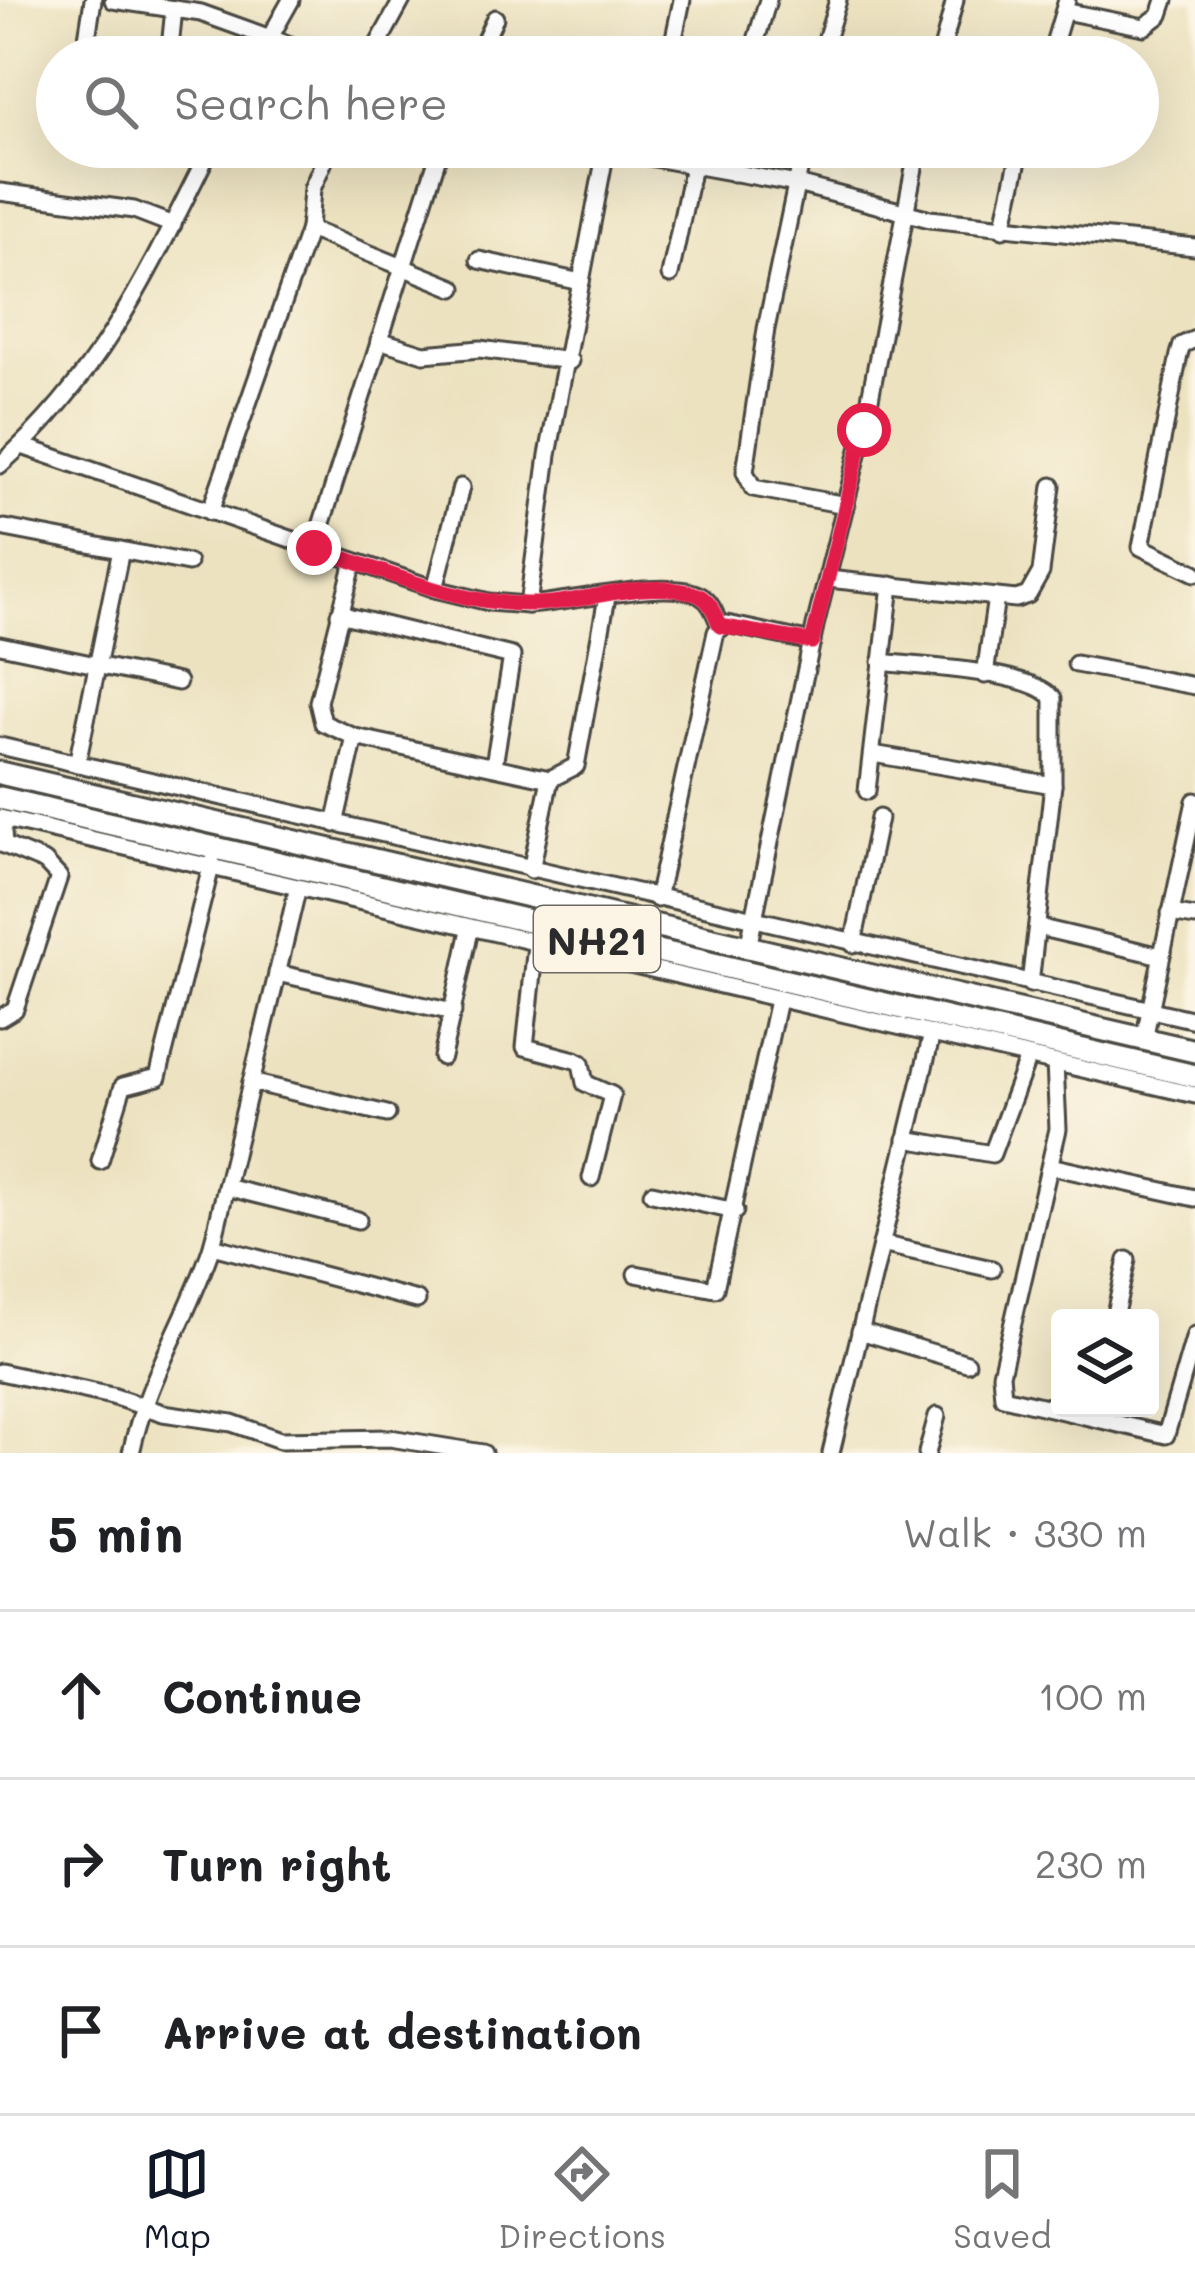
<!DOCTYPE html>
<html lang="en">
<head>
<meta charset="utf-8">
<style>
	:root { --surface:#fff; --page:#f2f2f2; --text:#202124; --muted:#757577; --line:#e0e0e0; --accent:#111827 }
	body { margin:0; font-family:Mali,sans-serif; background:var(--page); color:var(--text) }
	.controls { position:absolute; right:36px; bottom:36px; display:grid; overflow:hidden; border-radius:12px; box-shadow:0 12px 48px #0002 }
	.controls button { width:108px; height:108px; display:grid; place-items:center; padding:0; border:0; border-bottom:3px solid var(--line); background:var(--surface); color:var(--text); font:60px sans-serif }
	.stop { position:absolute; width:36px; height:36px; margin:-27px; border:9px solid #e11d48; border-radius:50%; background:#fff }
	.stop.end { background:#e11d48; border-color:#fff; box-shadow:0 3px 12px #0008 }
	.list { margin:0; padding:0; list-style:none }
	h2 { display:flex; justify-content:space-between; align-items:center; height:156px; margin:0; padding:0 48px; font-size:51px }
	h2 small { font-size:39px; font-weight:400; color:var(--muted) }
	.list li { display:grid; grid-template-columns:78px 1fr auto; gap:36px; align-items:center; box-sizing:border-box; height:168px; padding:0 48px; border-top:3px solid var(--line) }
	.list b { display:block; font-size:45px; white-space:nowrap }
	.list em { font-size:39px; font-style:normal; color:var(--muted) }
	.icon { flex:none; width:66px; height:66px; fill:none; stroke:currentColor; stroke-width:2; stroke-linecap:round; stroke-linejoin:round }
	.map { position:relative; flex:none; width:1195px; height:1453px; overflow:hidden }
	.search { position:absolute; background:var(--surface); box-shadow:0 12px 48px #0002; left:36px; right:36px; top:36px; height:132px; display:flex; align-items:center; gap:30px; box-sizing:border-box; padding:0 42px; border-radius:66px; color:var(--muted); font-size:45px }
	.sheet { height:660px; background:var(--surface) }
	nav { display:flex; justify-content:space-around; align-items:center; box-sizing:border-box; height:168px; border-top:3px solid var(--line); background:var(--surface); font-size:33px; color:var(--muted) }
	nav a { display:grid; justify-items:center; gap:6px }
	nav .on { color:var(--accent) }
	.map>svg:first-child { display:block }
	.lines { fill:none; stroke-linecap:round; stroke-linejoin:round }
	.minor-casing { stroke:#484641; stroke-width:21 }
	.highway-casing { stroke:#484641; stroke-width:27 }
	.minor { stroke:#fff; stroke-width:15 }
	.highway { stroke:#fff; stroke-width:21 }
	.route { stroke:#e11d48; stroke-width:15 }
	.labels { text-anchor:middle; dominant-baseline:central; stroke-width:9; stroke-linejoin:round; paint-order:stroke }
	.shield { fill:#fcf5e5; stroke:#6a6863; stroke-width:3 }
	.shield-label { font-size:39px; font-weight:bold; fill:#2b2b2b }
</style>
</head>
<body>
<div class="map">
<svg width="1195" height="1453" viewBox="0 0 1195 1453">
	<rect width="100%" height="100%" fill="#fcf5e5"/>
	<filter id="ink" filterUnits="userSpaceOnUse"><feTurbulence type="fractalNoise" baseFrequency=".00833" numOctaves="2"/><feDisplacementMap in="SourceGraphic" scale="24" xChannelSelector="R" yChannelSelector="G"/><feConvolveMatrix kernelMatrix="1 2 1 2 8 2 1 2 1" color-interpolation-filters="sRGB"/></filter>
	<filter id="wash" filterUnits="userSpaceOnUse"><feTurbulence type="fractalNoise" baseFrequency=".004" numOctaves="4" result="noise"/><feDisplacementMap in="SourceGraphic" scale="48" xChannelSelector="R" yChannelSelector="G"/><feGaussianBlur stdDeviation="2.7" result="paint"/><feColorMatrix in="noise" values="0 0 0 0 0 0 0 0 0 0 0 0 0 0 0 0 0 1.4 0 .05"/><feComposite in="paint" operator="in"/></filter>
	<g filter="url(#wash)">
		<rect width="100%" height="100%" fill="#ece2c0"/>
	</g>
	<g filter="url(#ink)">
		<g class="lines">
			<defs>
				<g id="minor">
					<polyline points="113,0 201,13 323,57"/>
					<polyline points="1064,11 1144,27 1160,15 1165,0"/>
					<polyline points="84,57 93,0"/>
					<polyline points="169,57 174,9"/>
					<polyline points="259,57 291,0"/>
					<polyline points="371,57 402,0"/>
					<polyline points="477,57 495,18"/>
					<polyline points="670,57 682,0"/>
					<polyline points="751,57 768,0"/>
					<polyline points="821,57 838,0"/>
					<polyline points="940,57 955,0"/>
					<polyline points="1050,57 1067,0"/>
					<polyline points="330,147 312,189 309,229 454,288"/>
					<polyline points="594,147 797,184 930,219 1195,247"/>
					<polyline points="804,147 766,329 745,472 753,488 846,505"/>
					<polyline points="733,173 736,147"/>
					<polyline points="0,192 134,210 173,225"/>
					<polyline points="1003,229 1021,147"/>
					<polyline points="479,260 581,282"/>
					<polyline points="670,275 693,166"/>
					<polyline points="1195,339 1182,345 1179,355 1141,547 1195,573"/>
					<polyline points="379,340 424,354 480,349 570,361"/>
					<polyline points="22,446 435,589 489,602 528,605 548,455 606,150"/>
					<path d="M0,465C104,372 150,269 211,147"/>
					<polyline points="210,512 309,229"/>
					<polyline points="5,528 188,563"/>
					<polyline points="314,548 441,147"/>
					<polyline points="354,561 318,702 323,723 355,737 550,779 531,870"/>
					<polyline points="828,579 1016,599 1028,595 1041,572 1052,486"/>
					<polyline points="435,589 461,487"/>
					<path d="M528,605C569,603 667,578 699,595C711,601 715,614 720,626"/>
					<polyline points="339,614 512,656 494,765"/>
					<polyline points="0,645 178,682"/>
					<path d="M881,662C920,667 1029,670 1053,698V785L1030,984"/>
					<polyline points="1076,664 1195,686"/>
					<polyline points="985,675 996,597"/>
					<polyline points="0,746 1195,1020"/>
					<polyline points="873,754 1053,785"/>
					<polyline points="77,764 121,550"/>
					<polyline points="550,779 576,766 607,597"/>
					<polyline points="867,791 891,585"/>
					<polyline points="0,818 1195,1095"/>
					<polyline points="335,824 355,737"/>
					<polyline points="657,899 716,632 727,624 812,642"/>
					<polyline points="1170,913 1195,917"/>
					<polyline points="1037,927 1161,956"/>
					<polyline points="853,944 879,818"/>
					<polyline points="536,945 525,1047 575,1060 581,1063 585,1083 612,1095 591,1178"/>
					<polyline points="748,948 815,626 864,430 918,147"/>
					<polyline points="277,973 453,1012"/>
					<polyline points="0,1018 15,1009 59,877 45,862 4,845 2,819"/>
					<polyline points="1144,1039 1195,801"/>
					<polyline points="442,1057 470,930"/>
					<polyline points="1055,1063 1058,1129 1001,1374 1003,1397 1166,1435 1195,1335"/>
					<polyline points="251,1082 387,1114"/>
					<polyline points="906,1139 992,1154 1028,1057"/>
					<polyline points="100,1161 123,1086 158,1077 212,863"/>
					<polyline points="1050,1166 1195,1198"/>
					<polyline points="226,1187 358,1220"/>
					<polyline points="652,1193 735,1211"/>
					<polyline points="881,1244 992,1269"/>
					<polyline points="212,1246 417,1300"/>
					<polyline points="636,1274 715,1289 778,1000"/>
					<polyline points="1114,1318 1127,1260"/>
					<polyline points="860,1331 967,1363"/>
					<polyline points="0,1372 112,1396 163,1413 232,1423 280,1440 390,1438 483,1453"/>
					<path d="M131,1453C147,1378 188,1318 212,1246L297,891"/>
					<polyline points="831,1453 932,1034"/>
					<polyline points="927,1453 937,1416"/>
				</g>
				<g id="highway">
					<polyline points="0,773 1195,1051"/>
					<polyline points="0,798 1195,1076"/>
				</g>
			</defs>
			<use href="#minor" class="minor-casing"/>
			<use href="#highway" class="highway-casing"/>
			<use href="#minor" class="minor"/>
			<use href="#highway" class="highway"/>
		</g>
	</g>
	<g class="lines" filter="url(#ink)">
		<path class="route" d="M314,548C384,570 453,604 527,604C581,605 639,578 692,593C709,597 714,611 720,626L812,642L864,430"/>
	</g>
	<g class="labels">
		<rect class="shield" x="534" y="906" width="126" height="66" rx="9"/>
		<g class="shield-label">
			<text x="597" y="939">NH21</text>
		</g>
	</g>
</svg>
<div class="controls">
<button><svg class="icon" aria-label="layers" viewBox="0 0 24 24"><path d="M12 4l9 5-9 5-9-5zM3 14l9 5 9-5"/></svg></button>
</div>
<div class="stop" style="left:864px;top:430px"></div>
<div class="stop end" style="left:314px;top:548px"></div>
<div class="search"><svg class="icon" aria-label="search" viewBox="0 0 24 24"><circle cx="10" cy="10" r="6"/><path d="M15 15l6 6"/></svg>Search here</div>
</div>
<section class="sheet">
<h2>5 min<small>Walk · 330 m</small></h2>
<ul class="list">
<li><svg class="icon" aria-label="ahead" viewBox="0 0 24 24"><path d="M12 20V5M6 11l6-6 6 6"/></svg><div><b>Continue</b></div><em>100 m</em></li>
<li><svg class="icon" aria-label="right" viewBox="0 0 24 24"><path d="M7 20v-9h11M14 6l5 5-5 5"/></svg><div><b>Turn right</b></div><em>230 m</em></li>
<li><svg class="icon" aria-label="arrive" viewBox="0 0 24 24"><path d="M6 21V4h12l-3 4 3 4H6"/></svg><div><b>Arrive at destination</b></div></li>
</ul>
</section>
<nav>
<a class="on"><svg class="icon" aria-label="map" viewBox="0 0 24 24"><path d="M3 6l6-2 6 2 6-2v14l-6 2-6-2-6 2zM9 4v14M15 6v14"/></svg>Map</a>
<a><svg class="icon" aria-label="directions" viewBox="0 0 24 24"><path d="M12 3l9 9-9 9-9-9zM9 14v-3h6M13 9l2 2-2 2"/></svg>Directions</a>
<a><svg class="icon" aria-label="saved" viewBox="0 0 24 24"><path d="M7 4h10v16l-5-4-5 4z"/></svg>Saved</a>
</nav>
</body>
</html>
